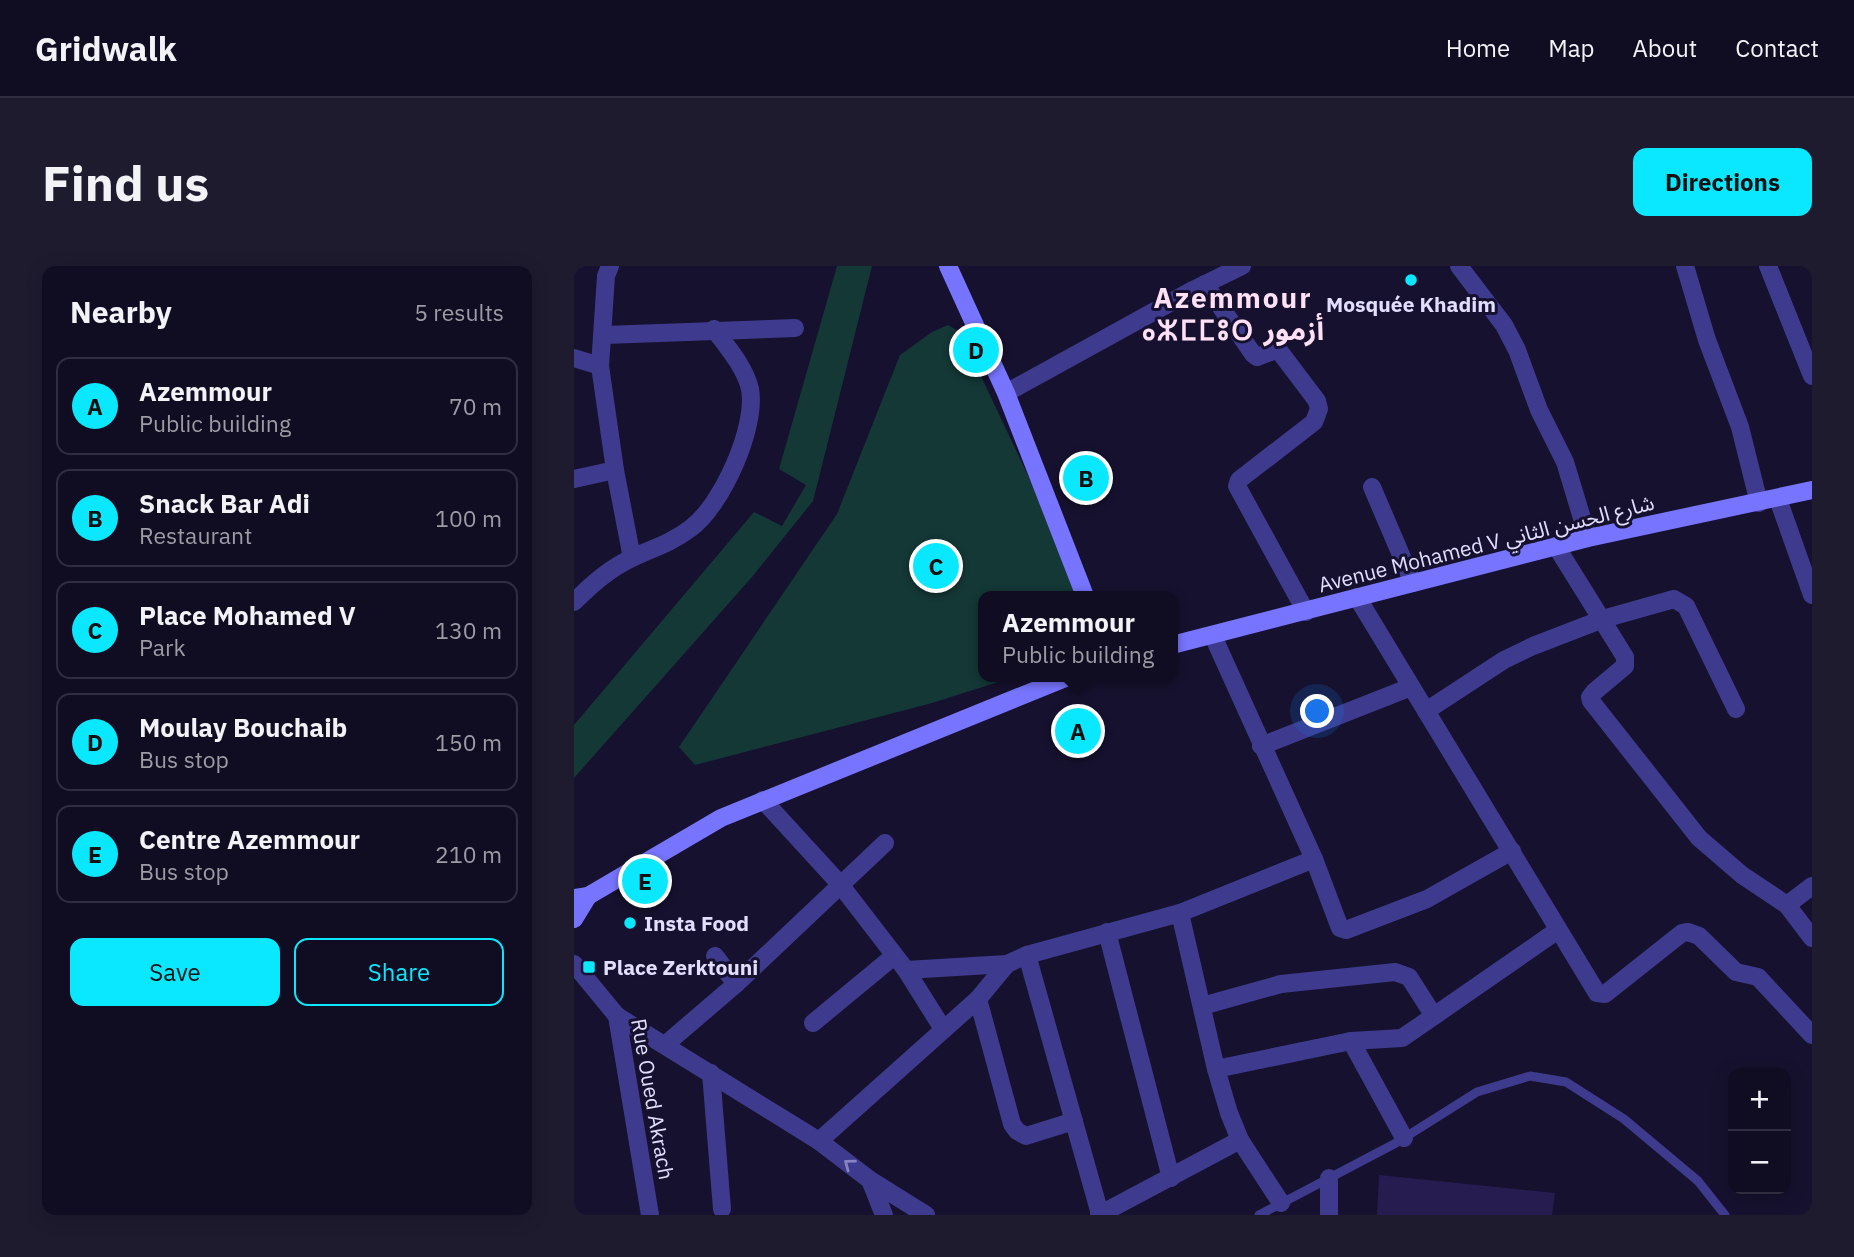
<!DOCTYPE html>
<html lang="en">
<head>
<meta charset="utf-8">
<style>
	:root { --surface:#100d22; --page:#1e1b2f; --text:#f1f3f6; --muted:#9c9ca5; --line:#302d40; --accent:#0ae8ff }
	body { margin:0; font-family:"IBM Plex Sans","Noto Sans Arabic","Noto Sans Tifinagh",sans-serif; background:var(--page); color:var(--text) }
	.controls { position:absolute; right:21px; bottom:21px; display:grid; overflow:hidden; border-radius:14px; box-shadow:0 4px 18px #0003 }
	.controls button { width:63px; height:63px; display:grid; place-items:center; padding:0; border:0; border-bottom:2px solid var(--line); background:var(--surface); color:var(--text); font:35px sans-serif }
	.you { position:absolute; left:744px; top:446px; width:24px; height:24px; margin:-18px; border:5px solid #fff; border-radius:50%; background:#1a73e8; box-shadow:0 0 0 10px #1a73e833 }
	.badge { display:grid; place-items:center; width:46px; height:46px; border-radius:50%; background:var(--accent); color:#111; font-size:23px; font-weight:700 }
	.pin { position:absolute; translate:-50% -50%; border:4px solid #fff; box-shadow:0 2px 7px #0006 }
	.popup { position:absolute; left:404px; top:325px; width:200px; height:91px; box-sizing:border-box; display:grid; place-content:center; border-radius:14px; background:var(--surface); filter:drop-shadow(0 2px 5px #0005); font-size:23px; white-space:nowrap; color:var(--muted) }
	.popup b { font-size:26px; color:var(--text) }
	.popup::after { content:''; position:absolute; left:50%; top:100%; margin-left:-14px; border:14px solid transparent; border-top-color:var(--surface) }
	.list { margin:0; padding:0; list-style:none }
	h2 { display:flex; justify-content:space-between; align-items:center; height:91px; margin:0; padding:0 28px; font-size:30px }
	h2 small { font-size:23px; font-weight:400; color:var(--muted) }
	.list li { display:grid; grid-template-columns:46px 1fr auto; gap:21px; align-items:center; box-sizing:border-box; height:98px; margin:0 14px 14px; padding:0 14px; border:2px solid var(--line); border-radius:14px }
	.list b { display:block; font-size:26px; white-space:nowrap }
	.list p { margin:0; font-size:23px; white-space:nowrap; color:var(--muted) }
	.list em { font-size:23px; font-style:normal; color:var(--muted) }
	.actions { display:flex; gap:14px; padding:21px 28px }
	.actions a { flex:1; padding:16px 0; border:2px solid var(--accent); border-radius:14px; text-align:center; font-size:24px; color:var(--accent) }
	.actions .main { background:var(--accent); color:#111 }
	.map { position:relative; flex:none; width:1238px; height:949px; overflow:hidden; border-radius:14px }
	header { display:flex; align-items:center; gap:42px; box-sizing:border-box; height:98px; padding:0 35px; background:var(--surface); border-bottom:2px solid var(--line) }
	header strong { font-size:33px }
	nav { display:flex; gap:38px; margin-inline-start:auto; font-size:24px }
	.intro { display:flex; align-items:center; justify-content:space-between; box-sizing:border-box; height:168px; padding:0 42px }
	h1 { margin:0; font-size:49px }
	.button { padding:18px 32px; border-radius:14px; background:var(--accent); color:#111; font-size:24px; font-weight:700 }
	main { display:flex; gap:42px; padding:0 42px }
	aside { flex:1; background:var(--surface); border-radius:14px; box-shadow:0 4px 18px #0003 }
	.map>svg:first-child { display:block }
	.green { fill:#143836 }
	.building { fill:#261c4f }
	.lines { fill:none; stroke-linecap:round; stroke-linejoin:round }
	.lane { stroke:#3e3b8e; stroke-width:9 }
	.street { stroke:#3e3b8e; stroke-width:18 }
	.secondary { stroke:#7775ff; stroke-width:18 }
	.oneway { stroke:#8784c1 }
	.poi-dot { fill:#0ae8ff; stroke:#16112e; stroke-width:2.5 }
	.labels { text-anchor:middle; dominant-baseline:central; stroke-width:6; stroke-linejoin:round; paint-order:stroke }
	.poi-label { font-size:21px; font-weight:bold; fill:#e1deff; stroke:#16112e; text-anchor:start }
	.street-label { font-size:21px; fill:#e1deff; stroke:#16112e }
	.district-label { font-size:28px; font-weight:bold; letter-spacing:2px; fill:#ffe0f4; stroke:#16112e }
</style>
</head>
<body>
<header>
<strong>Gridwalk</strong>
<nav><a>Home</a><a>Map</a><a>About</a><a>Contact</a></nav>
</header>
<div class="intro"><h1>Find us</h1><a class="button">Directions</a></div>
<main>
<aside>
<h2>Nearby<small>5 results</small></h2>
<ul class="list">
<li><span class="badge">A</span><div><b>Azemmour</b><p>Public building</p></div><em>70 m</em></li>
<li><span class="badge">B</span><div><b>Snack Bar Adi</b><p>Restaurant</p></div><em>100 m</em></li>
<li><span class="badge">C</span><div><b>Place Mohamed V</b><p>Park</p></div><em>130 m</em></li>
<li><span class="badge">D</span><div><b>Moulay Bouchaib</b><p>Bus stop</p></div><em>150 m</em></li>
<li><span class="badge">E</span><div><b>Centre Azemmour</b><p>Bus stop</p></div><em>210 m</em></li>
</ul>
<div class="actions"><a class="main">Save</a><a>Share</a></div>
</aside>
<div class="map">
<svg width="1238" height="949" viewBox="0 0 1238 949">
	<rect width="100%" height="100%" fill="#16112e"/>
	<g class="green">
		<polygon points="263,0 298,0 239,235 178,311 0,512 0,459 180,246 208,260 232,219 205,203"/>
		<polygon points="374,59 386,66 511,330 410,330 410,411 440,411 358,437 121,499 105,481 263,248 326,89 358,66"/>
	</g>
	<polygon class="building" points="805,909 981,927 978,949 803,949"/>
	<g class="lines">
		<polyline class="lane" points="685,949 822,877 903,826 956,810 992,816 1050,853 1124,915 1151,949"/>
		<g class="street">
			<polyline points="885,0 930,59 943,84 965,144 991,196 1014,272"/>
			<polyline points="1111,0 1133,74 1166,161 1185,237"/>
			<polyline points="1194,0 1238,110"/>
			<polyline points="631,18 679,88 683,91 702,84 706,86 743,135 745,143 740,156 665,214 663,220 732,346"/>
			<polyline points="30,69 221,62"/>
			<polyline points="0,92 26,100 41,204 58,292"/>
			<polyline points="26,100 32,10 36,0"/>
			<polyline points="432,127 619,24 668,0"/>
			<polyline points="0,213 41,204"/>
			<polyline points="798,221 839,317"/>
			<polyline points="1204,233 1238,329"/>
			<polyline points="982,280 1051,391 1051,400 1020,426 1016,431 1017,435 1125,572 1168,609 1213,639 1238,672"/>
			<polyline points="783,331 1023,727 1031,728 1108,667 1114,666 1125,670 1162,706 1184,711 1238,769"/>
			<path d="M0,336C18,318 36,302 60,291C80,282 99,276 117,262C148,239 183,161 176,123C171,101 153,81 140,63"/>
			<polyline points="639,370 740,593 766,662 772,664 853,633 938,585"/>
			<polyline points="852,445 930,394 959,380 1029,353 1100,333 1112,340 1162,443"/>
			<polyline points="687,480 837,421"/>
			<polyline points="189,534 265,617 332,704 433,698 453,689 606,647 642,803 655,847 666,874 707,937"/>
			<polyline points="1213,639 1238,620"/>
			<polyline points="606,647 740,593"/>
			<polyline points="533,666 597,912"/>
			<polyline points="453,689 526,948"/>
			<polyline points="141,690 162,718"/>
			<polyline points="0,698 43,750 76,949"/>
			<polyline points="433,698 404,733 438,858 443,865 452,870 500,855"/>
			<polyline points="332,704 369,763"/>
			<polyline points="628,740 707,718 821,706 835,711 860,750 984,664"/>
			<polyline points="43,750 245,875 296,914 352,949"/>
			<polyline points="239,757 320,690"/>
			<polyline points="777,775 828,772 860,750"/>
			<polyline points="92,778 162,718 311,577"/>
			<polyline points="642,803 777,775 830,872"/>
			<polyline points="137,807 148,943"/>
			<polyline points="245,875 404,733"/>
			<polyline points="755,912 755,949"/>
			<polyline points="296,914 310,949"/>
			<polyline points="525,949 666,874"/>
		</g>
		<g class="secondary">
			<polyline points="374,0 432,127 511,330"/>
			<polyline points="598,379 1014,272 1238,224"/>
			<polyline points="0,632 14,630 147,552 494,411"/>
			<polyline points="0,653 14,630"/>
		</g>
	</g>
	<defs><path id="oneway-chevron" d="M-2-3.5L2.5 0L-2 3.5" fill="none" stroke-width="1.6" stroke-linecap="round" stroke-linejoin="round" transform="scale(1.75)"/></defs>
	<use class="oneway" href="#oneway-chevron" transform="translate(275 898) rotate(-143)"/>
	<g class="poi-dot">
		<circle cx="837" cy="14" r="7"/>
		<circle cx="56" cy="657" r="7"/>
		<rect x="8" y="694" width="14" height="14" rx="3.5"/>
	</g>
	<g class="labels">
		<g class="poi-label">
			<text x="837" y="38" text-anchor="middle">Mosquée Khadim</text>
			<text x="70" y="657">Insta Food</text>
			<text x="29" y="701">Place Zerktouni</text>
		</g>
		<g class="street-label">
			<text transform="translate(912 277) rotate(-14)">Avenue Mohamed V شارع الحسن الثاني</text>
			<text transform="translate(79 833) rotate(80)">Rue Oued Akrach</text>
		</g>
		<g class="district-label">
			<text x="659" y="31">Azemmour<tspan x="659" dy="32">ⴰⵣⵎⵎⵓⵔ أزمور</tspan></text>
		</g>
	</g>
</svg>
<div class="controls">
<button>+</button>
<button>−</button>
</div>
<div class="you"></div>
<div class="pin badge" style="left:504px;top:465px">A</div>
<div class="popup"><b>Azemmour</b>Public building</div>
<div class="pin badge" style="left:512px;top:212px">B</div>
<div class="pin badge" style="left:362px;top:300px">C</div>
<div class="pin badge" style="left:402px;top:84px">D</div>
<div class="pin badge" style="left:71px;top:615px">E</div>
</div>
</main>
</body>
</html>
